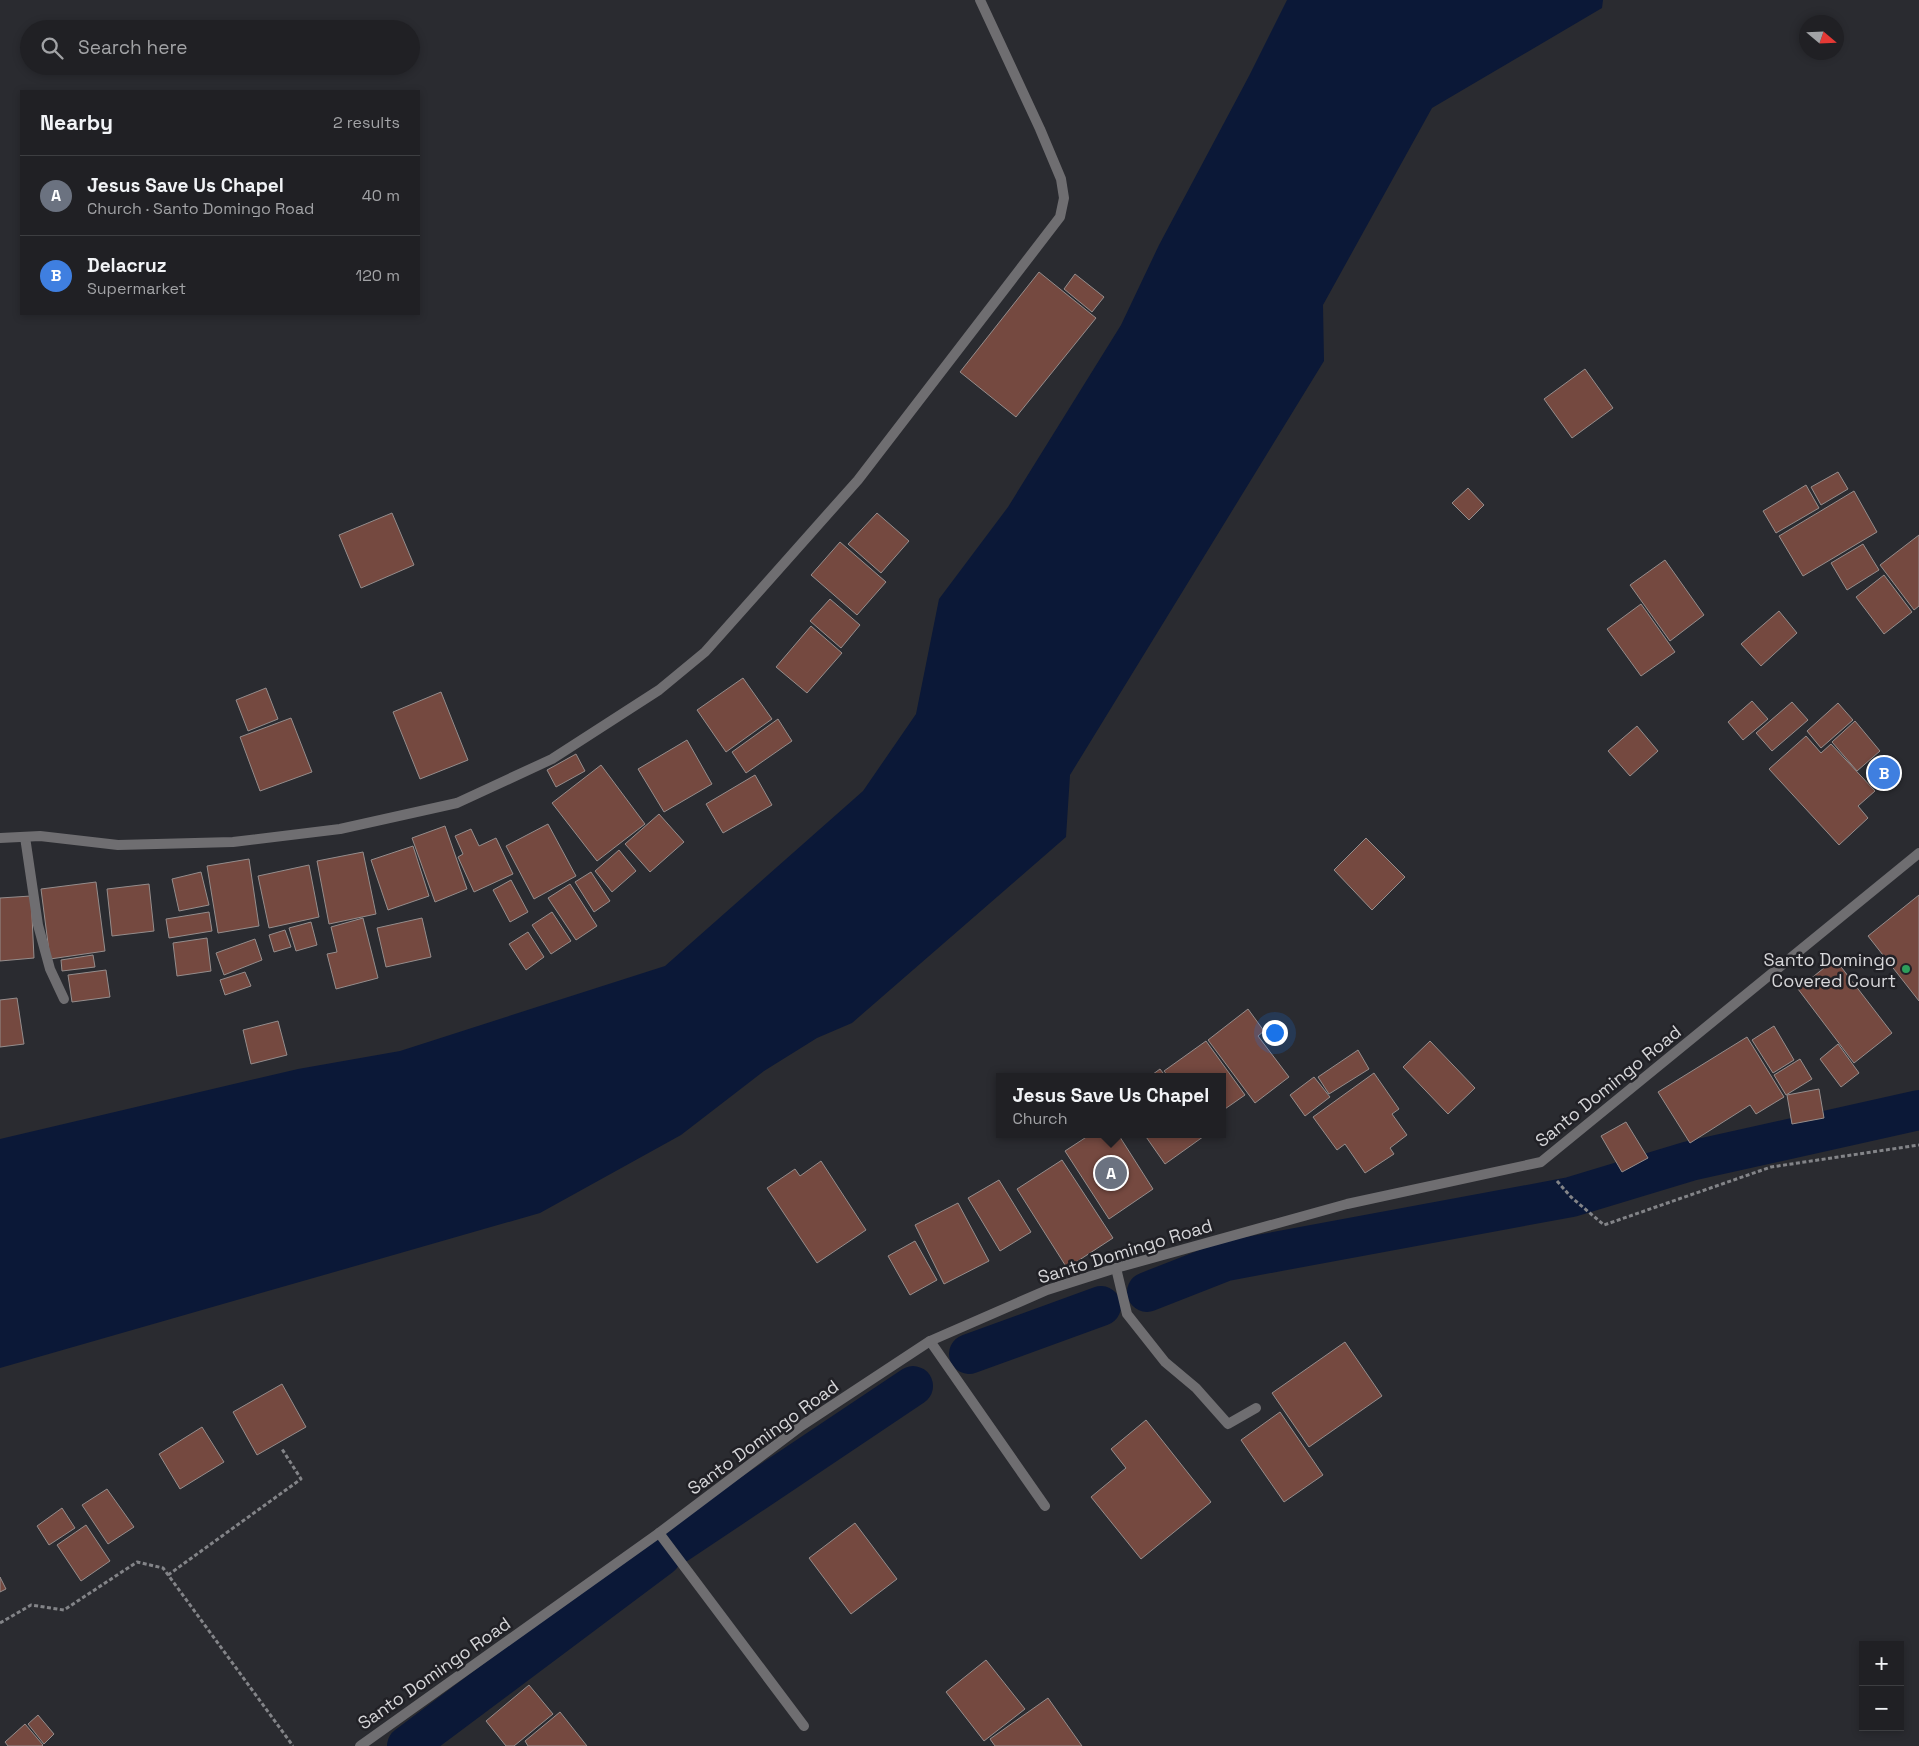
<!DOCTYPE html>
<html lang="en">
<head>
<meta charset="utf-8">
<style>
	:root { --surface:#202024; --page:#2d2d31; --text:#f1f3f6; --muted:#a2a3a6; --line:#3d3e41; --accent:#8c9099 }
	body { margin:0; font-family:"Space Grotesk",sans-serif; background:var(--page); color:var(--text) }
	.controls { position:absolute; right:15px; bottom:15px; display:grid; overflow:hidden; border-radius:0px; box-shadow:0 2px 8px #0003 }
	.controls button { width:45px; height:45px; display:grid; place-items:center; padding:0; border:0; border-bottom:1px solid var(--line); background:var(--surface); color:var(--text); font:25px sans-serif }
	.compass { position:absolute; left:1799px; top:15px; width:45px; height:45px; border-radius:50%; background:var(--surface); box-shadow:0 2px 8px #0003; rotate:109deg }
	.you { position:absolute; left:1274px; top:1032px; width:18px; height:18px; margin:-12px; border:4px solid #fff; border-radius:50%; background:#1a73e8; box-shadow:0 0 0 8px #1a73e833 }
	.badge { display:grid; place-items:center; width:32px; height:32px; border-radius:50%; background:var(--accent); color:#fff; font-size:16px; font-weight:700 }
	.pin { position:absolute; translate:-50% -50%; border:2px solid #fff; box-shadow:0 1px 5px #0006 }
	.popup { position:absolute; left:996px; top:1073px; width:230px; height:65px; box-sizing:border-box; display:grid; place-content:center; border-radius:0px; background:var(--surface); filter:drop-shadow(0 1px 4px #0005); font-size:16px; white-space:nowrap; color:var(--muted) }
	.popup b { font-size:19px; color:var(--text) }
	.popup::after { content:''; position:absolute; left:50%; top:100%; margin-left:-10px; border:10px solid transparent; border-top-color:var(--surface) }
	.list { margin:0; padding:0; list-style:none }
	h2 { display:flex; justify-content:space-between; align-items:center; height:65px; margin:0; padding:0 20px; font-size:21px }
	h2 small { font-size:16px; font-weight:400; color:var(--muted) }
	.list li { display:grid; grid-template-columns:32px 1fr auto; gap:15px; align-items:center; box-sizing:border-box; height:80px; padding:0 20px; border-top:1px solid var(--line) }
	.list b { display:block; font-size:19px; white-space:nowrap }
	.list p { margin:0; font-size:16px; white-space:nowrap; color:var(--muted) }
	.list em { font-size:16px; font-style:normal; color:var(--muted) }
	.icon { flex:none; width:28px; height:28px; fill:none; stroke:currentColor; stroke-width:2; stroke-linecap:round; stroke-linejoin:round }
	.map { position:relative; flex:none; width:1919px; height:1746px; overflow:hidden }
	.search { position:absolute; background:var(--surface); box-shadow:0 2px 8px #0003; left:20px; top:20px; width:400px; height:55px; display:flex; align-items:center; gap:12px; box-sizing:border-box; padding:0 18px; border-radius:28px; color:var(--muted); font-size:19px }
	.panel { position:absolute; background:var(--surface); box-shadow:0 2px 8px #0003; left:20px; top:90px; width:400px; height:225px; border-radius:0px }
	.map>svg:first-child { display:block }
	.water { fill:#0b1837 }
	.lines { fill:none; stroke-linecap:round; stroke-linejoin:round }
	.canal { stroke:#0b1837; stroke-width:40 }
	.building { fill:#754940; stroke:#958d8c }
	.path { stroke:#838488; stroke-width:3; stroke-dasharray:4 2.5; stroke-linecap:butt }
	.service { stroke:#6f6e71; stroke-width:10 }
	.minor { stroke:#6f6e71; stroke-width:10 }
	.tertiary { stroke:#6f6e71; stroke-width:10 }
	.leisure-dot { fill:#2e9e5b; stroke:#212126; stroke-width:2 }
	.labels { text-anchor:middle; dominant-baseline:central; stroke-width:5; stroke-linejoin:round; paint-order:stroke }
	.poi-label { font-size:18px; fill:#d6d6d9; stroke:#212126; text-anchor:end }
	.street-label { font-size:18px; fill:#d6d6d9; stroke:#212126 }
</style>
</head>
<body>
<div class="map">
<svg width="1919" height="1746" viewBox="0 0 1919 1746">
	<rect width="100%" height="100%" fill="#2a2b30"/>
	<polygon class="water" points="1287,0 1603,0 1602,8 1432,108 1323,305 1324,361 1070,775 1066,837 852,1023 817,1038 764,1071 681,1135 540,1213 0,1368 0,1139 298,1069 400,1051 665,966 863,791 916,714 939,599 1008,507 1121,325 1159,245 1249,76"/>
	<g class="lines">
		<g class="canal">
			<polyline points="1147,1292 1226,1261 1571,1197 1690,1161 1919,1110"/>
			<polyline points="969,1354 1101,1306"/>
			<polyline points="677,1544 913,1386"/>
			<polyline points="407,1746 661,1556"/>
		</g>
	</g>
	<g class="building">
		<polygon points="1039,272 1096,318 1016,417 960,372"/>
		<polygon points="1075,274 1104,297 1092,312 1064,289"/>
		<polygon points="1585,369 1613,408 1572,438 1544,399"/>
		<polygon points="1838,472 1848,489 1821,505 1811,487"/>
		<polygon points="1806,485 1819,508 1776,533 1763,511"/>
		<polygon points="1468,488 1484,505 1469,520 1452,503"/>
		<polygon points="1854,491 1877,532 1803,576 1779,536"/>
		<polygon points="392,513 414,565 361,588 339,535"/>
		<polygon points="877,513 909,541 881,573 848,544"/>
		<polygon points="1919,535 1919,606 1914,610 1880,565"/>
		<polygon points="840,542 886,582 857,615 811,575"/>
		<polygon points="1863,544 1879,570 1847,590 1831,563"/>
		<polygon points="1665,560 1704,615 1670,641 1630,585"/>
		<polygon points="1884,575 1912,612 1884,634 1856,597"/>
		<polygon points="830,599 860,625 841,648 810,621"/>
		<polygon points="1641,604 1675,652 1641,676 1607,629"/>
		<polygon points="1779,611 1797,633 1761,666 1741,644"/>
		<polygon points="811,626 842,653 807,693 776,667"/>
		<polygon points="743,678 772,719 726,752 697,710"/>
		<polygon points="266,688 278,719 248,731 236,700"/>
		<polygon points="441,692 468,760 420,779 393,712"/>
		<polygon points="1752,701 1768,719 1743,740 1728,722"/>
		<polygon points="1792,702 1808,720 1772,751 1756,733"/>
		<polygon points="1838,703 1853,720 1821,748 1807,731"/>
		<polygon points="291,718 312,772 260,791 240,737"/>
		<polygon points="778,719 792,741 746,773 732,752"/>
		<polygon points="1855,721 1880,751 1857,771 1832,742"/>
		<polygon points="1637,726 1658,751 1630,776 1608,751"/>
		<polygon points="1806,736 1821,753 1831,744 1875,791 1858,806 1868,818 1839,845 1769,769"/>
		<polygon points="687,740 712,784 664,812 638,769"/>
		<polygon points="576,754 585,771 556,787 547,770"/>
		<polygon points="601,765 645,824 597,861 552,803"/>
		<polygon points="755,775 772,805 723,833 706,804"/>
		<polygon points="659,814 684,842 650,872 625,844"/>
		<polygon points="548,824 576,876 534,899 506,846"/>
		<polygon points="445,826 467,889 435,902 412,838"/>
		<polygon points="471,829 479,846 496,838 513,874 474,892 458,857 463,854 455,836"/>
		<polygon points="1366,838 1405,877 1372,910 1334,870"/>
		<polygon points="413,846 429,896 388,910 371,860"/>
		<polygon points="619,850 636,871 612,892 595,871"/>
		<polygon points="363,852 376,914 329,924 317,861"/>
		<polygon points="249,859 259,926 218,933 207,866"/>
		<polygon points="309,865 319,917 269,928 258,876"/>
		<polygon points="201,872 209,905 179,911 172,879"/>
		<polygon points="591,872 610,901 594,912 575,882"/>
		<polygon points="511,880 528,912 510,922 493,890"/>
		<polygon points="96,882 105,951 50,959 41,889"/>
		<polygon points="149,884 154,931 112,936 107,889"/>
		<polygon points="570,884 597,926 576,940 548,898"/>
		<polygon points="1919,895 1919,1001 1868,936"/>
		<polygon points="31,896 34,958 0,961 0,898"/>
		<polygon points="209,912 212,931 169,938 166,919"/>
		<polygon points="552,912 571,941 551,954 532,925"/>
		<polygon points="363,918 378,978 336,989 327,954 337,952 331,927"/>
		<polygon points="422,918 431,957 386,967 377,928"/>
		<polygon points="311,922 317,945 296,951 289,928"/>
		<polygon points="285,930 291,947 274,952 269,935"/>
		<polygon points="528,932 544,957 526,970 509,944"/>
		<polygon points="207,938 211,971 177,976 173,943"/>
		<polygon points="255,939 262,960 224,975 216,953"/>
		<polygon points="93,955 95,967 62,971 61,960"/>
		<polygon points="1835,959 1892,1033 1854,1063 1798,989"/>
		<polygon points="106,970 110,997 72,1002 68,975"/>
		<polygon points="245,972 251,986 225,995 220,980"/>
		<polygon points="17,998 24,1044 0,1047 0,1000"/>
		<polygon points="1248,1009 1264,1031 1258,1036 1289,1077 1255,1103 1208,1040"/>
		<polygon points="278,1021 287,1055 251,1064 243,1030"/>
		<polygon points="1774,1026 1794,1060 1773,1073 1752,1040"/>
		<polygon points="1747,1037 1784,1097 1756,1114 1750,1105 1690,1143 1658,1092"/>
		<polygon points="1206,1041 1245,1095 1222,1111 1222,1077 1169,1077 1164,1071"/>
		<polygon points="1430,1041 1475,1088 1448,1114 1403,1067"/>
		<polygon points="1838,1044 1859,1073 1841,1087 1820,1059"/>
		<polygon points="1358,1050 1369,1069 1329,1094 1318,1077"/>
		<polygon points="1800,1059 1812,1079 1786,1095 1774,1075"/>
		<polygon points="1160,1069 1166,1077 1149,1077"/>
		<polygon points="1374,1073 1399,1109 1392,1114 1407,1135 1390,1148 1394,1154 1365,1173 1345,1144 1337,1150 1313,1117"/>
		<polygon points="1314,1077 1330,1097 1305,1116 1290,1095"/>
		<polygon points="1819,1089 1824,1118 1792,1124 1787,1095"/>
		<polygon points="1626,1122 1648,1158 1622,1172 1601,1136"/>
		<polygon points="1091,1134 1118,1134 1153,1189 1109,1219 1065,1151"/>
		<polygon points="1144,1134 1207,1134 1165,1164"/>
		<polygon points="1062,1160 1113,1238 1067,1268 1017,1189"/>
		<polygon points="821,1161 866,1230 817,1263 767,1188 795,1169 800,1176"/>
		<polygon points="999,1180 1031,1232 1000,1251 968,1198"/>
		<polygon points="958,1203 989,1261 944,1284 915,1225"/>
		<polygon points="915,1241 937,1280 910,1295 888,1256"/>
		<polygon points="1345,1342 1382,1396 1309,1447 1272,1393"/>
		<polygon points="282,1384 306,1427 257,1455 233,1412"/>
		<polygon points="1280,1412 1323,1475 1284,1502 1241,1440"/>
		<polygon points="1146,1420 1211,1502 1141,1559 1091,1497 1126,1468 1111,1449"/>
		<polygon points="202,1427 224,1462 180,1489 159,1454"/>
		<polygon points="107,1489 134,1527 108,1544 82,1505"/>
		<polygon points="62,1508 75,1528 49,1545 37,1526"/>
		<polygon points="855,1523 897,1579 851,1614 809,1558"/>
		<polygon points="86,1525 110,1561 81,1581 57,1545"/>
		<polygon points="0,1577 6,1589 0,1592"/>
		<polygon points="986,1660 1025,1709 984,1741 946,1692"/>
		<polygon points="529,1685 553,1714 514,1746 506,1746 486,1721"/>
		<polygon points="1048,1698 1082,1746 995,1746 990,1739"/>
		<polygon points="560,1712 587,1746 528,1746 525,1741"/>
		<polygon points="38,1715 54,1734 44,1744 28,1724"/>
		<polygon points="25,1724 43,1745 42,1746 8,1746 5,1742"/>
	</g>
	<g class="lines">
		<g class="path">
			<polyline points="1557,1181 1571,1197 1604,1225 1771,1167 1919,1145"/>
			<polyline points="168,1575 301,1479 282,1449"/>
			<polyline points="0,1623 31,1605 64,1610 137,1562 163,1568 293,1746"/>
		</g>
		<g class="service">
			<polyline points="1116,1268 1127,1314 1165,1362 1196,1388 1228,1424 1256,1408"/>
			<polyline points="930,1341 1045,1506"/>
			<polyline points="659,1533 804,1726"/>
		</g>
		<g class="minor">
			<polyline points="25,837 38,925 50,969 64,999"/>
			<polyline points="360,1746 659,1533 801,1426 930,1341 1047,1290 1116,1268 1347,1204 1541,1162 1919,853"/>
		</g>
		<polyline class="tertiary" points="0,838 40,836 118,845 233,842 340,829 457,803 552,759 659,690 705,652 858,480 1060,217 1064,198 1061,179 1040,129 980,0"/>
	</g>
	<circle class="leisure-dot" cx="1906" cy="969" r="5"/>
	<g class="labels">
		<g class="poi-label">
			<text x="1896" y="959">Santo Domingo<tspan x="1896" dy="21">Covered Court</tspan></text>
		</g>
		<g class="street-label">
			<text transform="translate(1608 1086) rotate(-39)">Santo Domingo Road</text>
			<text transform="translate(1125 1251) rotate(-17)">Santo Domingo Road</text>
			<text transform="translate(763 1437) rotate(-36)">Santo Domingo Road</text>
			<text transform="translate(434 1673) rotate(-35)">Santo Domingo Road</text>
		</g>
	</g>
</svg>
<div class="controls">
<button>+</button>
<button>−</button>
</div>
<svg class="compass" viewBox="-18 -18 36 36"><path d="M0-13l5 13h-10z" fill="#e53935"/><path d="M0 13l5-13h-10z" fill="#a2a3a6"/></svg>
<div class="you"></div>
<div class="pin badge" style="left:1111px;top:1173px;background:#6b7280">A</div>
<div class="popup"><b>Jesus Save Us Chapel</b>Church</div>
<div class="pin badge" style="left:1884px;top:773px;background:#3f7fe0">B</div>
<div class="search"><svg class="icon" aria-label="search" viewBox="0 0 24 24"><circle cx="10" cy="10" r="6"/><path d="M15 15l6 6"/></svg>Search here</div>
<section class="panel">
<h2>Nearby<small>2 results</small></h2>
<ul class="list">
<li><span class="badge" style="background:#6b7280">A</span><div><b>Jesus Save Us Chapel</b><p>Church · Santo Domingo Road</p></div><em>40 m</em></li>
<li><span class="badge" style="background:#3f7fe0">B</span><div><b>Delacruz</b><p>Supermarket</p></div><em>120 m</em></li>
</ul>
</section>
</div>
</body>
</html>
